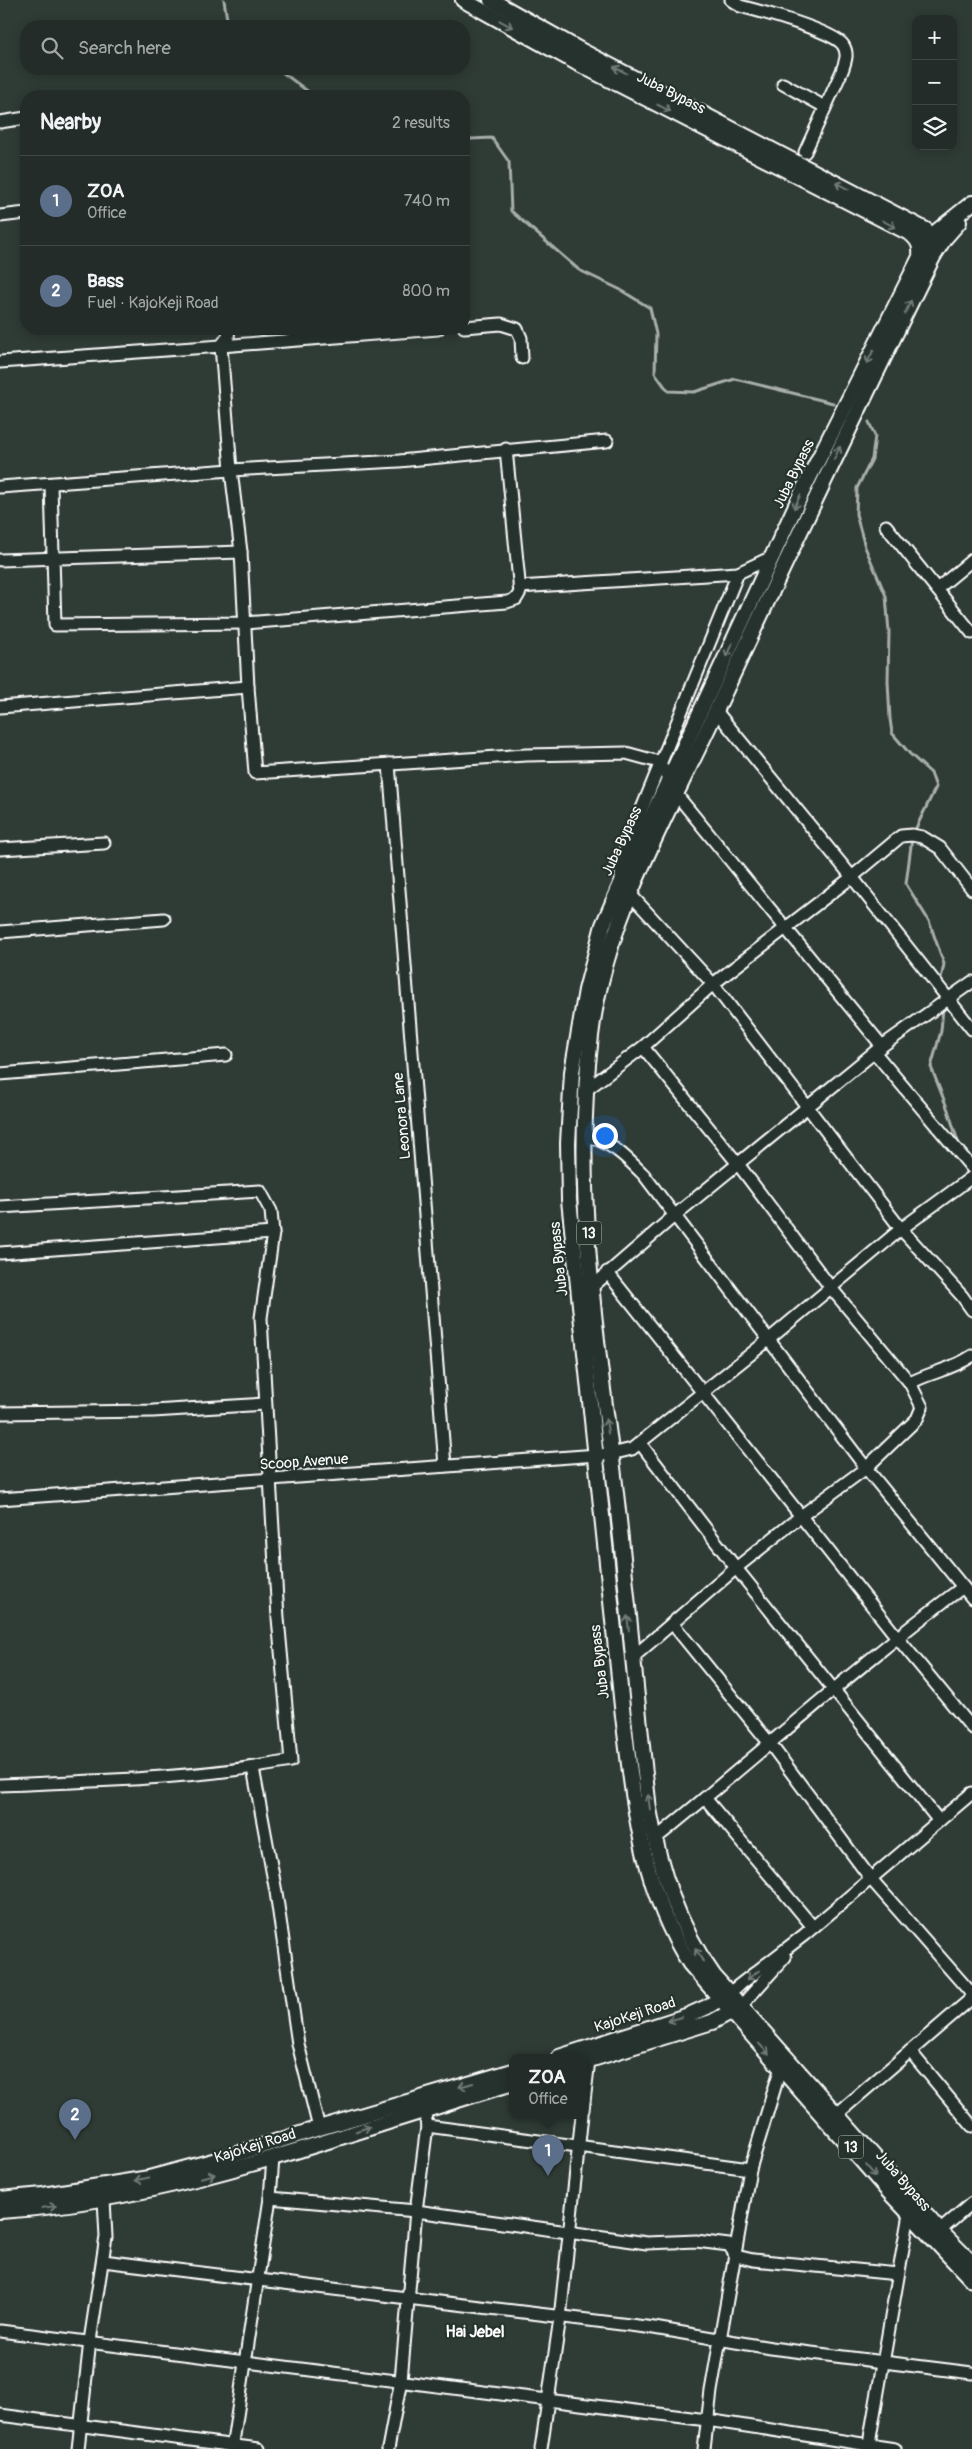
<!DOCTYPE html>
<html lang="en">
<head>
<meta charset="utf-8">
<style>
	:root { --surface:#232c28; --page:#2b3430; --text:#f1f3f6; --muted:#a3a7a8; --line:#404845; --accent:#db2777 }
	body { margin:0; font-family:Pangolin,sans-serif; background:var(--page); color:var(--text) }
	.controls { position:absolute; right:15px; top:15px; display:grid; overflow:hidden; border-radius:10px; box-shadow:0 2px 12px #0003 }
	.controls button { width:45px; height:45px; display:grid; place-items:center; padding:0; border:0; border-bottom:1px solid var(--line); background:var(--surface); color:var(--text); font:25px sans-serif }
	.you { position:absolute; left:604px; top:1135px; width:18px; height:18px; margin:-12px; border:4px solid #fff; border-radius:50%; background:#1a73e8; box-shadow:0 0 0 8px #1a73e833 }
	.badge { display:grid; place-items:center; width:32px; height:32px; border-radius:50%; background:var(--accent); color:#fff; font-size:16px; font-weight:700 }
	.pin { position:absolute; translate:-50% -41px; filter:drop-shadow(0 1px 2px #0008) }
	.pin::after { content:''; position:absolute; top:26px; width:18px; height:15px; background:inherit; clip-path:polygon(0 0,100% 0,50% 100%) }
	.popup { position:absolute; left:509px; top:2054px; width:78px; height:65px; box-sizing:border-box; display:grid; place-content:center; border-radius:10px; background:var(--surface); filter:drop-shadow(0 1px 4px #0005); font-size:16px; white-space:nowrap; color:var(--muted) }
	.popup b { font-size:19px; color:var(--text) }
	.popup::after { content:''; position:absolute; left:50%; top:100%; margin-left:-10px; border:10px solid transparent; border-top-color:var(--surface) }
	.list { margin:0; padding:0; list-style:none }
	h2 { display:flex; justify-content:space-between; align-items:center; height:65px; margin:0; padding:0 20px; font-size:21px }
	h2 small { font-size:16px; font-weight:400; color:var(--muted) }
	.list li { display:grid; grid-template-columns:32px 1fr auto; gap:15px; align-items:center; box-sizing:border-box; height:90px; padding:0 20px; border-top:1px solid var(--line) }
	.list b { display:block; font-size:19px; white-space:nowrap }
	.list p { margin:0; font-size:16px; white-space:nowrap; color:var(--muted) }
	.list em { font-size:16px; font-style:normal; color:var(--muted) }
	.icon { flex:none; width:28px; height:28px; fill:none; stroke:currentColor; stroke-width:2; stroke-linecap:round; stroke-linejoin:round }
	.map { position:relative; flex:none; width:972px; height:2449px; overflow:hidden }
	.search { position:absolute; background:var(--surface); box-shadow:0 2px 12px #0003; left:20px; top:20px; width:450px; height:55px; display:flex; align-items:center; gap:12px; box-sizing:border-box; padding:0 18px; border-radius:20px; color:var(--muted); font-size:19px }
	.panel { position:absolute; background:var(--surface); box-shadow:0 2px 12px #0003; left:20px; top:90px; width:450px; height:245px; border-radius:20px }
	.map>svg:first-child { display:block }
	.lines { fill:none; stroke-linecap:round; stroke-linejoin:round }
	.stream { stroke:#a9afac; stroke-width:3 }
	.minor-casing { stroke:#fff; stroke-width:15 }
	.major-casing { stroke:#fff; stroke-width:18 }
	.minor { stroke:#26332d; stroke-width:11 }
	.major { stroke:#26332d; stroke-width:14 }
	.oneway { stroke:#727a76 }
	.labels { text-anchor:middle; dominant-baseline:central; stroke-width:4.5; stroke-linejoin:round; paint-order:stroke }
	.shield { fill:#26332d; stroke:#bec2c0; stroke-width:1 }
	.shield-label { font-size:14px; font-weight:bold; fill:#fff }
	.street-label { font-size:15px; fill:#fff; stroke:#26332d }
	.neighbourhood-label { font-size:16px; font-weight:bold; fill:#fff; stroke:#26332d }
</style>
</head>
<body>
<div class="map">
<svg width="972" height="2449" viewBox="0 0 972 2449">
	<rect width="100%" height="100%" fill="#2f3b35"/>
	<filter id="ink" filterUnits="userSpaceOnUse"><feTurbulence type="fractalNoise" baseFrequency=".02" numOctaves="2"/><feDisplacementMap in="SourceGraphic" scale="10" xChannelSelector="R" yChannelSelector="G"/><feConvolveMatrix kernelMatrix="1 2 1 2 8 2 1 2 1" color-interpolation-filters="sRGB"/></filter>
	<g filter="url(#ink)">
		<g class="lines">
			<g class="stream">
				<polyline points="224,0 228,26"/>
				<polyline points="275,69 282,72 314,96"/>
				<polyline points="464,137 471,139 492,138 509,162 511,211 579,270 619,289 650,308 656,334 655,373 668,391 694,392 735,379 833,403"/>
				<polyline points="869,422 875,436 872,459 857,488 856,514 865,547 886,596 889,632 888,681 890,719 892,733 910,754 931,773 936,787 914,832"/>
				<polyline points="912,838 906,884 929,921 944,964 940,984"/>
				<polyline points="943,1008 941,1031 931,1067 948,1110 959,1145"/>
			</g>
			<defs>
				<g id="minor">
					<path d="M731,0L740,6C759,11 833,31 843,45C849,54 845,62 842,71L805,152"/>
					<polyline points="783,84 825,107"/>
					<polyline points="0,122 26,118"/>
					<polyline points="0,216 26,213"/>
					<polyline points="464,327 501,324 517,329 521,338 522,358"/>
					<polyline points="221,346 438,329"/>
					<polyline points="221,346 228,337 229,329"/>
					<polyline points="0,362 221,346 231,470 241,552 248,687 255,773 526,755 626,753 659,762 676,794 882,1046"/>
					<polyline points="51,484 55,625 245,623 507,602 516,599 520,592 506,449"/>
					<polyline points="0,487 231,470 399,461 607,441"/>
					<polyline points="886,526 972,633"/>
					<polyline points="0,560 241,552"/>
					<polyline points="519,587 738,573 774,556"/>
					<polyline points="937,589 972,560"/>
					<polyline points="0,707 248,687"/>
					<polyline points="716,711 852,877 972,1029"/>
					<polyline points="389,764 445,1466"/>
					<polyline points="0,849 104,843"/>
					<polyline points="621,882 621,860 738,573"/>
					<polyline points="631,895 713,984 901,1229 962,1296 972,1310"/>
					<polyline points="0,932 164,919"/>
					<polyline points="875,1053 972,1168"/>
					<polyline points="0,1074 226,1055"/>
					<polyline points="586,1090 643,1047 713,984 852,877 901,836 912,835 922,837 940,848 972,889"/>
					<path d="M584,1134C614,1145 622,1153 644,1175L866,1468L972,1598"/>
					<path d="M0,1207L260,1191L271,1211L273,1233L261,1318L278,1618L291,1761C195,1779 97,1781 0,1785"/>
					<polyline points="0,1253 273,1233"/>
					<polyline points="607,1272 896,1636 972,1728"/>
					<polyline points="593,1286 674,1216 882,1046 972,982"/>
					<path d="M910,1383C933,1371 949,1371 972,1356"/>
					<polyline points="0,1413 153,1411 265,1404"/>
					<polyline points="640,1443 736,1568 939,1821"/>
					<polyline points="0,1499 611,1454 632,1449 767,1341 901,1229 972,1177"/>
					<polyline points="672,1623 771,1745 871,1879 972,1994"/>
					<polyline points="632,1658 736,1568 801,1516 866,1468 917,1419 922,1407 910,1383 831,1288 738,1164 643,1047"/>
					<polyline points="253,1768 276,1892 298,2044 319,2128"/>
					<polyline points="705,1798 813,1927"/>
					<path d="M655,1839C758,1756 856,1666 963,1587"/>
					<polyline points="729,1993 804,1935 972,1793"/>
					<polyline points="741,2006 785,1957"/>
					<polyline points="910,2051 972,2126"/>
					<polyline points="424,2109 427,2126 750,2169"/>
					<polyline points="583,2110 589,2060"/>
					<polyline points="830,2120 972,1998"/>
					<polyline points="270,2198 416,2211 647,2243 696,2241 729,2245 736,2256 753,2260 898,2274"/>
					<polyline points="934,2236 972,2203"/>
					<polyline points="103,2261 654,2328 771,2348 972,2373"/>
					<polyline points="0,2331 707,2420 895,2449"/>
					<polyline points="0,2415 259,2449"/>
					<polyline points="78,2449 90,2341 106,2237 104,2199"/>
					<polyline points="232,2449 270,2198 273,2158"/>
					<polyline points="388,2449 401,2380 416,2211 427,2126"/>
					<polyline points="541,2449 560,2318 582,2115"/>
					<polyline points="704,2449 711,2391 750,2169 781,2067"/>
					<polyline points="868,2449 909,2214"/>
				</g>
				<g id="major">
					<path d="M463,0L575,62L911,234C919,241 921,246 920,257L802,492L627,870L603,925L586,990L572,1072L568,1143L569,1200L623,1716C634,1804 641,1888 690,1964L889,2192L972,2280"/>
					<path d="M491,0L582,51L926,230L933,242L932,259C856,414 782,568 710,724C663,824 604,925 591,1036C574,1173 593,1315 611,1451C626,1570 635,1690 649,1809C660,1870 677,1924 714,1976L940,2231L972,2263"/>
					<polyline points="927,244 931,236 972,203"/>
					<polyline points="933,257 944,239 959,222"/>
					<polyline points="559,2057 689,2015 707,2007 726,1995"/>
					<polyline points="583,2062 712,2022 738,2008"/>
					<polyline points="0,2199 43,2195 149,2178 224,2158 319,2128 513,2071"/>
					<path d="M0,2211C178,2200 344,2133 513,2083"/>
				</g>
			</defs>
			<use href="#minor" class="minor-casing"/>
			<use href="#major" class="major-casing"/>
			<use href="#minor" class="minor"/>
			<use href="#major" class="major"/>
		</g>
		<defs><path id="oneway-shaft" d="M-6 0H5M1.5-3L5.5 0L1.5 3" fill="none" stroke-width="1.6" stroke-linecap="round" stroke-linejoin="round" transform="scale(1.25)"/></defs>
		<g class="oneway">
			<use href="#oneway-shaft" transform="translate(506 24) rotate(29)"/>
			<use href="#oneway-shaft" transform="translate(620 70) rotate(-153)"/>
			<use href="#oneway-shaft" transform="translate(664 108) rotate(27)"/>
			<use href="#oneway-shaft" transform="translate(842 186) rotate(-153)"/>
			<use href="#oneway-shaft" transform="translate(889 224) rotate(27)"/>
			<use href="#oneway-shaft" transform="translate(908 307) rotate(-64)"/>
			<use href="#oneway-shaft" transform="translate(870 357) rotate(117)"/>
			<use href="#oneway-shaft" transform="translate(837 453) rotate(-64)"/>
			<use href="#oneway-shaft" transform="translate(797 502) rotate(115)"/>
			<use href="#oneway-shaft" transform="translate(729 650) rotate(115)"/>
			<use href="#oneway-shaft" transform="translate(607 1426) rotate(-98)"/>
			<use href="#oneway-shaft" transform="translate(628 1623) rotate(-96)"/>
			<use href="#oneway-shaft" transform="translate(649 1802) rotate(-97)"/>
			<use href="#oneway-shaft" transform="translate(699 1955) rotate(-122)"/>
			<use href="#oneway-shaft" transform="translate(753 1975) rotate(143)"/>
			<use href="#oneway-shaft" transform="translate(675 2019) rotate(161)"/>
			<use href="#oneway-shaft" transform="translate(764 2049) rotate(47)"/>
			<use href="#oneway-shaft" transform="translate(466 2085) rotate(164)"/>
			<use href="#oneway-shaft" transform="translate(363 2129) rotate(-18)"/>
			<use href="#oneway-shaft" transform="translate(871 2171) rotate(50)"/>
			<use href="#oneway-shaft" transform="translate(208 2176) rotate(-14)"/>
			<use href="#oneway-shaft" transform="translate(142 2179) rotate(168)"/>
			<use href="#oneway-shaft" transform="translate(49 2207) rotate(-8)"/>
		</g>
	</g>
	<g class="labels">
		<g class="shield">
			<rect x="576.5" y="1221.5" width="25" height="23" rx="4"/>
			<rect x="838.5" y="2135.5" width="25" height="23" rx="4"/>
		</g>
		<g class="shield-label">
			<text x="589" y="1233">13</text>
			<text x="851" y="2147">13</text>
		</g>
		<g class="street-label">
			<text transform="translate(671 93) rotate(27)">Juba Bypass</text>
			<text transform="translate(794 474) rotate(-64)">Juba Bypass</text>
			<text transform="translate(622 841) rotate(-65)">Juba Bypass</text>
			<text transform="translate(402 1116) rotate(-95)">Leonora Lane</text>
			<text transform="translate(559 1259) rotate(-96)">Juba Bypass</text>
			<text transform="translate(304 1462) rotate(-4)">Scoop Avenue</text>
			<text transform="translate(600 1662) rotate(-97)">Juba Bypass</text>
			<text transform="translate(635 2015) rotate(-18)">KajoKeji Road</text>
			<text transform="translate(255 2146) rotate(-17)">KajoKeji Road</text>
			<text transform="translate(903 2181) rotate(49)">Juba Bypass</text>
		</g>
		<g class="neighbourhood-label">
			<text x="475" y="2332">Hai Jebel</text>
		</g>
	</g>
</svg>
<div class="controls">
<button>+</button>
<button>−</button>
<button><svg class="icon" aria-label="layers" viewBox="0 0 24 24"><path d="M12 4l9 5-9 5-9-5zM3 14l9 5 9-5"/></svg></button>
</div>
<div class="you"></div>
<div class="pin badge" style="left:548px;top:2176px;background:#5c6f8a">1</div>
<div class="popup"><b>ZOA</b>Office</div>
<div class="pin badge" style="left:75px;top:2140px;background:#5c6f8a">2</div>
<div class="search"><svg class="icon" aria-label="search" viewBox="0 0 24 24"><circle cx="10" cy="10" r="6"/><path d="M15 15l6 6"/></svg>Search here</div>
<section class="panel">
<h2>Nearby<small>2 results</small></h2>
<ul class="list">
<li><span class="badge" style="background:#5c6f8a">1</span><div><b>ZOA</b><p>Office</p></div><em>740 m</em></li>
<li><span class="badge" style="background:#5c6f8a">2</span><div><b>Bass</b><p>Fuel · KajoKeji Road</p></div><em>800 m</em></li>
</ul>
</section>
</div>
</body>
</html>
